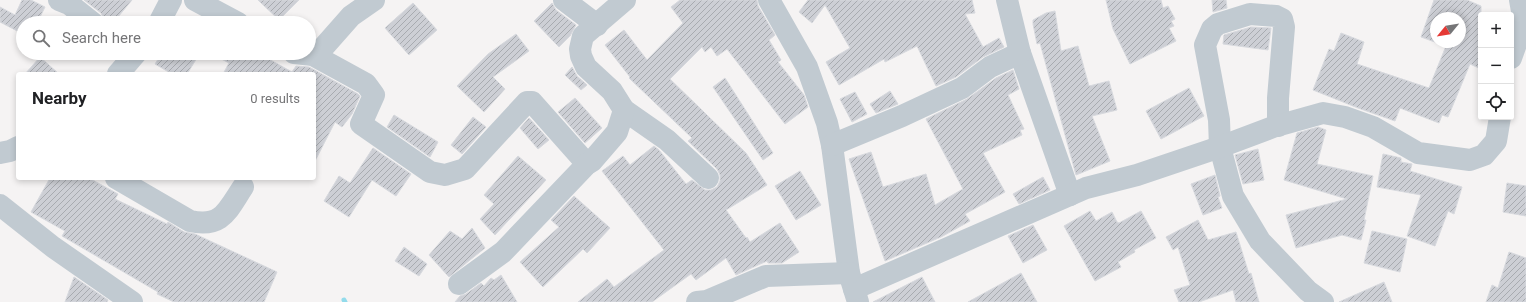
<!DOCTYPE html>
<html lang="en">
<head>
<meta charset="utf-8">
<style>
	:root { --surface:#fff; --page:#f6f6f6; --text:#202124; --muted:#757577; --line:#e0e0e0 }
	body { margin:0; font-family:Roboto,sans-serif; background:var(--page); color:var(--text) }
	.controls { position:absolute; right:12px; top:12px; display:grid; overflow:hidden; border-radius:4px; box-shadow:0 2px 6px #0003 }
	.controls button { width:36px; height:36px; display:grid; place-items:center; padding:0; border:0; border-bottom:1px solid var(--line); background:var(--surface); color:var(--text); font:20px sans-serif }
	.compass { position:absolute; left:1430px; top:12px; width:36px; height:36px; border-radius:50%; background:var(--surface); box-shadow:0 2px 6px #0003; rotate:240deg }
	.list { margin:0; padding:0; list-style:none }
	h2 { display:flex; justify-content:space-between; align-items:center; height:52px; margin:0; padding:0 16px; font-size:17px }
	h2 small { font-size:13px; font-weight:400; color:var(--muted) }
	.icon { flex:none; width:22px; height:22px; fill:none; stroke:currentColor; stroke-width:2; stroke-linecap:round; stroke-linejoin:round }
	.map { position:relative; flex:none; width:1526px; height:302px; overflow:hidden }
	.search { position:absolute; background:var(--surface); box-shadow:0 2px 6px #0003; left:16px; top:16px; width:300px; height:44px; display:flex; align-items:center; gap:10px; box-sizing:border-box; padding:0 14px; border-radius:22px; color:var(--muted); font-size:15px }
	.panel { position:absolute; background:var(--surface); box-shadow:0 2px 6px #0003; left:16px; top:72px; width:300px; height:108px; border-radius:4px }
	.map>svg:first-child { display:block }
	.lines { fill:none; stroke-linecap:round; stroke-linejoin:round }
	.stream { stroke:#93dbeb; stroke-width:5 }
	.building { fill:url(#building-hatch); stroke:#d7d9de; fill-rule:evenodd }
	.minor { stroke:#c1cad1; stroke-width:22 }
</style>
</head>
<body>
<div class="map">
<svg width="1526" height="302" viewBox="0 0 1526 302">
	<defs>
		<pattern id="building-hatch" width="6" height="6" patternUnits="userSpaceOnUse"><rect width="6" height="6" fill="#cdcfd5"/><path d="M-1 1l2-2M0 6l6-6M5 7l2-2" fill="none" stroke="#a8abb0"/></pattern>
	</defs>
	<rect width="100%" height="100%" fill="#f5f3f3"/>
	<g class="lines">
		<polyline class="stream" points="344,300 345,302"/>
	</g>
	<g class="building">
		<polygon points="22,0 31,0 45,7 37,23 23,23 23,34 0,22 0,7 15,15"/>
		<polygon points="84,0 132,0 113,23 106,23 101,13"/>
		<polygon points="258,0 299,0 279,20"/>
		<polygon points="680,0 757,0 758,6 775,35 769,40 781,60 778,62 804,95 808,107 785,124 727,49 717,56 711,47 705,52 702,47 670,79 746,153 767,185 726,210 746,238 747,237 750,242 780,223 799,252 782,263 768,263 767,261 736,275 726,258 696,280 691,274 652,302 578,302 607,279 614,287 664,250 602,171 623,156 630,165 654,146 659,150 686,184 692,180 705,190 711,190 717,187 720,181 720,175 717,169 688,141 692,138 629,78 630,77 605,45 624,30 647,60 683,23 671,7"/>
		<polygon points="808,0 972,0 975,13 965,14 983,47 999,38 1004,47 983,57 956,77 936,86 917,46 885,62 884,59 839,85 826,62 850,48 825,5 812,23 799,12"/>
		<polygon points="1106,0 1161,0 1163,8 1168,6 1175,19 1171,21 1174,26 1169,28 1176,41 1130,64 1113,29"/>
		<polygon points="1212,0 1226,0 1227,8 1213,12"/>
		<path d="M1434,0H1467L1481,6V69L1470,64L1448,117L1442,115L1439,123L1400,108L1395,121L1358,108L1313,90L1329,49L1334,51L1341,33L1364,42L1357,64L1429,88L1446,46L1421,37ZM1436,18H1460V42H1436Z"/>
		<polygon points="413,3 437,30 409,55 385,28"/>
		<polygon points="552,3 556,10 576,25 570,36 559,47 534,21"/>
		<polygon points="1055,11 1061,51 1078,46 1089,86 1109,81 1117,110 1092,116 1110,161 1076,175 1040,43 1037,44 1033,24 1033,20 1046,13"/>
		<polygon points="1251,27 1271,28 1268,50 1223,44 1224,35"/>
		<polygon points="516,34 529,51 493,77 505,89 484,112 457,86 488,54"/>
		<polygon points="162,53 200,53 187,74 172,74 155,64"/>
		<polygon points="210,53 258,53 292,72 296,66 309,67 358,94 360,96 352,114 342,127 335,122 314,163 314,74 223,74 229,63"/>
		<polygon points="40,57 59,74 25,74"/>
		<polygon points="572,67 577,76 587,85 581,90 565,75"/>
		<polygon points="1013,70 1019,89 1008,95 1024,129 1020,130 1022,135 983,153 1005,192 965,214 970,221 941,237 885,261 849,159 871,152 883,187 926,174 935,205 963,189 926,119 967,99 996,78"/>
		<polygon points="725,78 773,153 763,160 713,87"/>
		<polygon points="1189,88 1204,116 1161,139 1146,111"/>
		<polygon points="890,91 898,104 876,113 870,104"/>
		<polygon points="855,92 867,114 852,122 840,99"/>
		<polygon points="575,98 602,128 585,143 558,112"/>
		<polygon points="394,115 438,142 430,157 387,127"/>
		<polygon points="473,117 486,127 462,154 451,145"/>
		<polygon points="529,118 549,140 538,149 520,128"/>
		<polygon points="1318,127 1326,130 1317,164 1373,176 1364,220 1366,220 1361,240 1342,235 1296,248 1286,215 1347,199 1284,180 1297,133"/>
		<polygon points="373,148 411,174 396,196 372,180 349,217 324,201 339,176 350,183"/>
		<polygon points="1258,149 1264,180 1243,184 1235,155"/>
		<polygon points="1383,154 1401,158 1401,162 1412,164 1410,171 1462,187 1454,214 1448,211 1435,246 1407,236 1421,195 1377,187"/>
		<polygon points="518,156 546,180 495,235 480,219 494,204 484,195"/>
		<polygon points="800,171 821,205 796,220 775,186"/>
		<polygon points="1215,175 1220,196 1218,197 1222,208 1203,215 1191,184"/>
		<polygon points="1043,177 1050,190 1019,204 1013,194"/>
		<polygon points="50,178 89,178 118,194 115,199 167,224 168,222 184,232 195,234 277,272 264,302 174,302 157,294 158,292 62,236 65,231 31,212"/>
		<polygon points="1507,183 1526,186 1526,216 1503,212"/>
		<polygon points="574,196 610,228 587,253 583,249 543,287 520,262 559,227 551,220"/>
		<polygon points="1090,211 1096,221 1112,212 1117,222 1119,223 1141,211 1156,238 1134,250 1135,252 1118,262 1121,267 1095,281 1064,226"/>
		<polygon points="1198,220 1208,240 1236,232 1249,274 1251,273 1259,302 1236,302 1233,290 1199,302 1179,302 1174,290 1190,285 1178,247 1173,250 1166,237"/>
		<polygon points="1033,225 1047,250 1023,263 1008,236"/>
		<polygon points="472,228 485,248 449,277 429,255 450,231 462,239"/>
		<polygon points="1372,231 1407,239 1400,272 1364,263"/>
		<polygon points="404,247 427,264 419,276 395,261"/>
		<polygon points="1509,252 1526,258 1526,302 1486,302 1492,285 1498,288"/>
		<polygon points="1021,273 1037,302 968,302"/>
		<polygon points="501,275 517,302 455,302 460,296 466,294 481,283 484,286 491,278 494,280"/>
		<polygon points="74,277 108,300 107,302 65,302"/>
		<polygon points="922,277 935,302 873,302"/>
		<polygon points="1384,282 1392,302 1339,302"/>
	</g>
	<g class="lines">
		<g class="minor">
			<polyline points="59,0 69,4 93,23"/>
			<polyline points="195,0 238,23"/>
			<polyline points="564,0 597,25"/>
			<polyline points="625,0 583,36 580,49 581,56 586,67 612,91 624,110 667,140 708,178"/>
			<polyline points="769,0 807,67 827,123 832,145 849,273 858,302"/>
			<polyline points="1007,0 1020,53 1070,195"/>
			<polyline points="159,23 171,0"/>
			<polyline points="294,53 313,55 366,84 374,95 361,124 430,172 445,175 465,169 527,102 532,102 587,164"/>
			<polyline points="313,55 321,50 351,16 374,0"/>
			<polyline points="1511,58 1524,22 1520,0"/>
			<polyline points="118,74 136,53"/>
			<polyline points="1278,126 1278,98 1284,27 1282,19 1276,16 1250,14 1218,24 1212,29 1205,45 1219,120 1220,147 1233,196 1260,241 1308,291 1323,302"/>
			<polyline points="832,145 902,116 962,88 990,67 1020,53"/>
			<polyline points="0,153 10,151 18,147"/>
			<path d="M116,178L190,221C222,228 227,211 243,187"/>
			<polyline points="0,205 53,247 132,302"/>
			<polyline points="459,284 503,252 587,164 592,161 617,132 624,110"/>
			<polyline points="854,289 1086,188 1137,175 1220,147 1273,127 1323,113 1345,117 1373,127 1418,153 1470,160 1484,155 1496,141 1500,117"/>
			<polyline points="697,302 707,301 766,276 849,273"/>
		</g>
	</g>
</svg>
<div class="controls">
<button>+</button>
<button>−</button>
<button><svg class="icon" aria-label="locate" viewBox="0 0 24 24"><circle cx="12" cy="12" r="6"/><path d="M12 2v4M12 18v4M2 12h4M18 12h4"/></svg></button>
</div>
<svg class="compass" viewBox="-18 -18 36 36"><path d="M0-13l5 13h-10z" fill="#e53935"/><path d="M0 13l5-13h-10z" fill="#757577"/></svg>
<div class="search"><svg class="icon" aria-label="search" viewBox="0 0 24 24"><circle cx="10" cy="10" r="6"/><path d="M15 15l6 6"/></svg>Search here</div>
<section class="panel">
<h2>Nearby<small>0 results</small></h2>
<ul class="list">
</ul>
</section>
</div>
</body>
</html>
